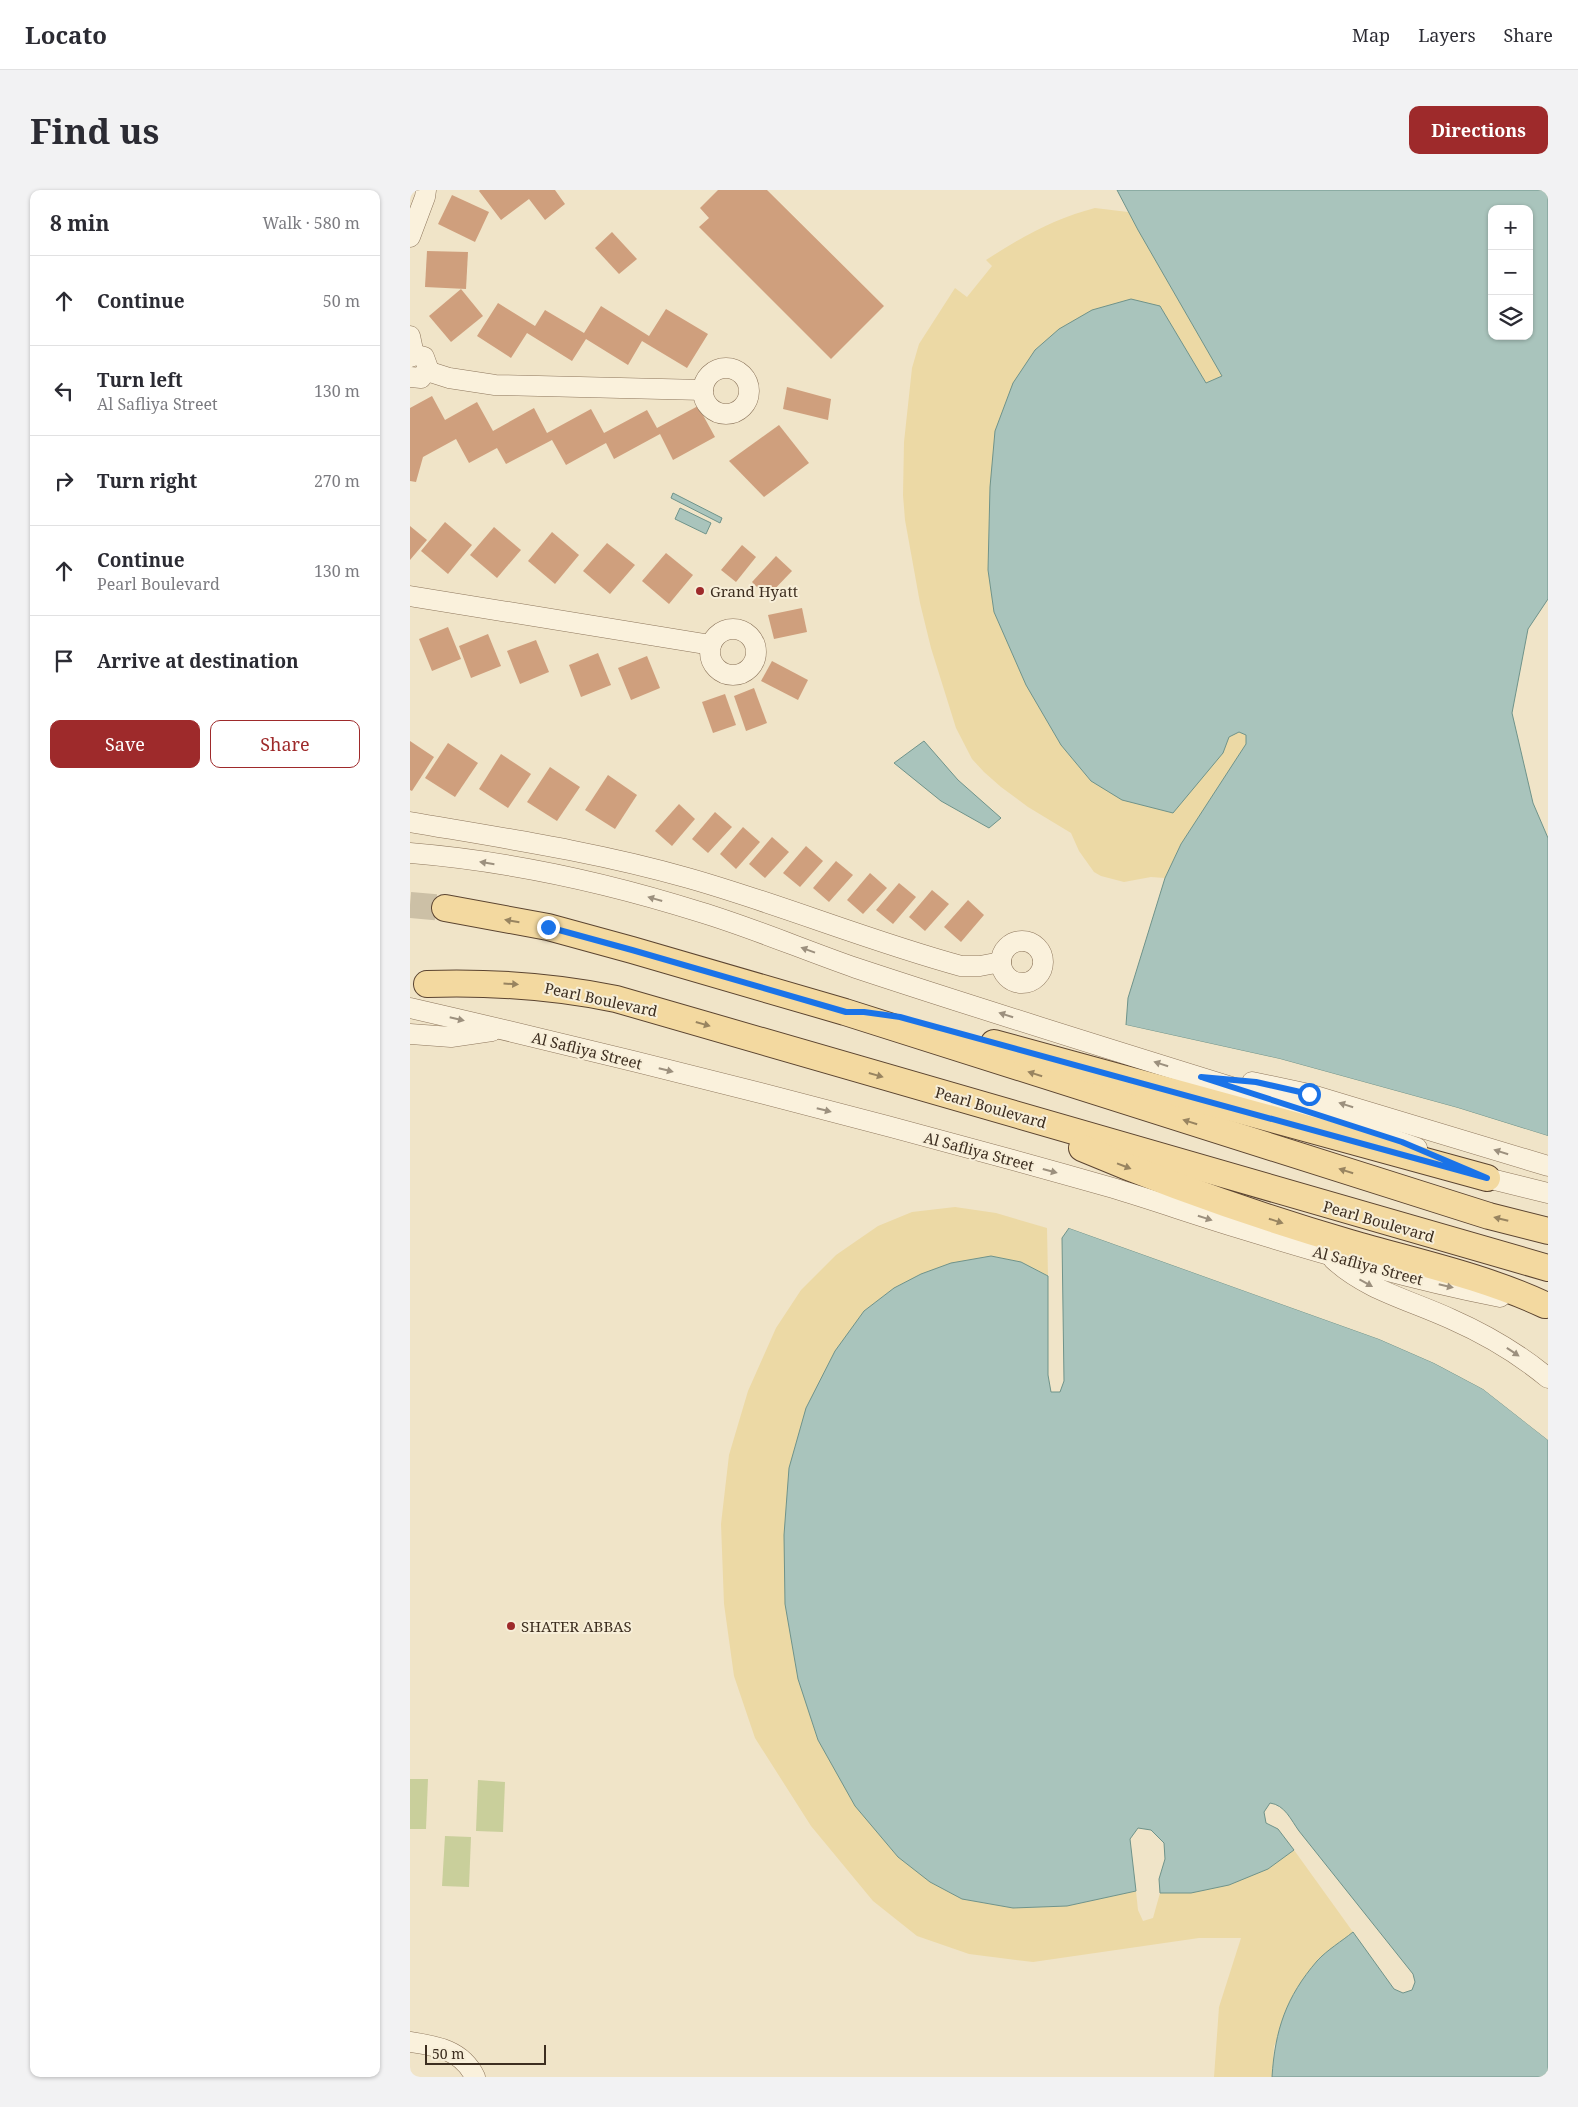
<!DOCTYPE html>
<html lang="en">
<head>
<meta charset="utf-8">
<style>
	:root { --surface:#fff; --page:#f2f2f3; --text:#2b2b33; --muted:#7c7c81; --line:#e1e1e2; --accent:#9e2a2b }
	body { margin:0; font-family:"Noto Serif",serif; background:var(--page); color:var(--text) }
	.controls { position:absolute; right:15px; top:15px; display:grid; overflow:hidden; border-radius:10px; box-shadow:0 1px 4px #0004 }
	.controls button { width:45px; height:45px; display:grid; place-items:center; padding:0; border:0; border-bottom:1px solid var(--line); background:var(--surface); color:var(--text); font:25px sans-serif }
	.scale { position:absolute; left:15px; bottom:12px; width:121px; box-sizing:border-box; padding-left:5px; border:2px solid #3d2e20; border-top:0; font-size:14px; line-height:18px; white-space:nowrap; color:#3d2e20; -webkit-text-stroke:4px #f7eed8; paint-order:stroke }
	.stop { position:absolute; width:15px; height:15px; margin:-11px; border:4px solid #1a73e8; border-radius:50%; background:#fff }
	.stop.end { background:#1a73e8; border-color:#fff; box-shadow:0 1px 5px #0008 }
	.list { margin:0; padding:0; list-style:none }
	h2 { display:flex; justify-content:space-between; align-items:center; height:65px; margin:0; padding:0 20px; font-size:21px }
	h2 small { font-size:16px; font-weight:400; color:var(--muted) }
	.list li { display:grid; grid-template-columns:32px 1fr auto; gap:15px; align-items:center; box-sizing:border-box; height:90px; padding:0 20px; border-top:1px solid var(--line) }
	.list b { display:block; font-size:19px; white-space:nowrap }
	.list p { margin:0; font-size:16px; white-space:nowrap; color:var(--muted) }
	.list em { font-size:16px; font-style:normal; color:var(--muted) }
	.actions { display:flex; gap:10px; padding:15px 20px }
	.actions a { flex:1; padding:11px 0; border:1px solid var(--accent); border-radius:10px; text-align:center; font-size:18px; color:var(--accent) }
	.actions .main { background:var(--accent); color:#fff }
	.icon { flex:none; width:28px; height:28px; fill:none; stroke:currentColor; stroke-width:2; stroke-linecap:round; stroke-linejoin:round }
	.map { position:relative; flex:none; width:1138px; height:1887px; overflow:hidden; border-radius:10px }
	header { display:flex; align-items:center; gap:30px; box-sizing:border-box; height:70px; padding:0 25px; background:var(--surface); border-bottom:1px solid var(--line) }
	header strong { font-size:24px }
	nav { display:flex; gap:28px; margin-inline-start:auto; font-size:18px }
	.intro { display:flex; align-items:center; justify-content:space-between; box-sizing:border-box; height:120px; padding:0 30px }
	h1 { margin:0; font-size:35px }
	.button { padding:12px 22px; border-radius:10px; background:var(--accent); color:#fff; font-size:18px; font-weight:700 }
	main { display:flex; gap:30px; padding:0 30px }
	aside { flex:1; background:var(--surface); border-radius:10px; box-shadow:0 1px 4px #0004 }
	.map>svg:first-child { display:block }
	.green { fill:#c9cf9b }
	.sand { fill:#ecd9a5 }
	.water { fill:#a9c4bc; stroke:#6f938a; fill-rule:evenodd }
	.pier { fill:#f0e4c8 }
	.building { fill:#cf9f7d }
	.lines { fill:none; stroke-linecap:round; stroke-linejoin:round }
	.major-tunnel { stroke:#ccc0a6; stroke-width:26; stroke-dasharray:26 13; stroke-linecap:butt }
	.minor-casing { stroke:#8d765c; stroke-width:21 }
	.major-casing { stroke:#5b4430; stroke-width:28 }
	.minor { stroke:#faf1dc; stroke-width:20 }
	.major { stroke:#f3d9a0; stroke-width:26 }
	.oneway { fill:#9c907e }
	.oneway2 { fill:#988460 }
	.route { stroke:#1a73e8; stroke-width:6 }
	.poi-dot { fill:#9e2a2b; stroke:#f7eed8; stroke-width:2 }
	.labels { text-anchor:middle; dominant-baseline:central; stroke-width:4; stroke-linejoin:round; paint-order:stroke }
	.poi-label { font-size:15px; fill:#3d2e20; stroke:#f7eed8; text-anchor:start }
	.street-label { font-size:15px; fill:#3d2e20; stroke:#f7eed8 }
</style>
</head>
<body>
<header>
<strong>Locato</strong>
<nav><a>Map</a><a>Layers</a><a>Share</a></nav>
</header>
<div class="intro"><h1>Find us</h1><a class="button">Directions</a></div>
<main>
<aside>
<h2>8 min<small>Walk · 580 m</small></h2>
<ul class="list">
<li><svg class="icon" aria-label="ahead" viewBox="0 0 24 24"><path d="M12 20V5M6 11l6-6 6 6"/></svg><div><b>Continue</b></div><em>50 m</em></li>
<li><svg class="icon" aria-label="left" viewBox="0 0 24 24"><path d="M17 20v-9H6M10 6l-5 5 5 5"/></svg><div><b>Turn left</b><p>Al Safliya Street</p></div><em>130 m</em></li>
<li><svg class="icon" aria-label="right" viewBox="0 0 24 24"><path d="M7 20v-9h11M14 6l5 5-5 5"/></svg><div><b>Turn right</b></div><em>270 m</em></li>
<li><svg class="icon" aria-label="ahead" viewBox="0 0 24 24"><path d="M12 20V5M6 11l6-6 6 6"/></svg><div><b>Continue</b><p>Pearl Boulevard</p></div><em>130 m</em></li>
<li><svg class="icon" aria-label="arrive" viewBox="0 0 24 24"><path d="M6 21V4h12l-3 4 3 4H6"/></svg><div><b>Arrive at destination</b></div></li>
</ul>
<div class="actions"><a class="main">Save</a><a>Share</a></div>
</aside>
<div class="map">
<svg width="1138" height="1887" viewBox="0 0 1138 1887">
	<rect width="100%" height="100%" fill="#f0e4c8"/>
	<g class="green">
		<polygon points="0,1589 18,1589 16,1639 0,1639"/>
		<polygon points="68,1590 95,1592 93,1642 66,1641"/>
		<polygon points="35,1646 61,1647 59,1697 32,1696"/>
	</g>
	<g class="sand">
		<path d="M685,18L718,22L812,186L796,193L750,116L580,297L578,380L584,422L616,495L651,555L681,591L813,563L819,546L829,542L836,545V554L771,654L755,688L741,687L714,692L691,686L684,682L669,661L661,643L618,617L591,597L574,582L562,569L546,538L521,458L510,413L495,330L493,305L494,252L502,178L509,154L545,98L557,107L582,76L576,70C610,48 645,28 685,18Z"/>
		<polygon points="545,1017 586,1023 637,1038 638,1086 611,1072 511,1084 484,1098 454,1121 375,1414 388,1489 408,1550 520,1692 552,1709 603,1718 657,1716 726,1701 728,1720 733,1731 743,1728 750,1703 781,1703 858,1679 884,1660 943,1742 908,1769 864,1856 862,1887 804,1887 809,1817 831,1748 789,1748 623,1772 559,1764 507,1746 463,1711 401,1636 345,1548 324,1486 314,1414 311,1334 319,1265 338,1201 366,1138 391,1100 426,1065 468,1036 502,1022"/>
	</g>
	<g class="water">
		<path d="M707,0H1138V409L1118,439L1102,523L1123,613L1138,648V946L1048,918L870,869L716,835L718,808L755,688L771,654L836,554V545L829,542L819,547L813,563L763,623L712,610L681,591L651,555L616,495L584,422L578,380L580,297L585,241L603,193L625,160L649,139L682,120L721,109L750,116L796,193L812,186L728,40ZM1082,19H1119V146H1082Z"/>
		<polygon points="263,303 312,328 310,333 261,308"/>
		<polygon points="270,318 301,333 296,344 265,329"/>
		<polygon points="514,551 548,590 591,628 579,638 531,611 484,573"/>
		<path d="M659,1038L969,1149L1024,1173L1073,1199L1138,1250V1887H862C865,1840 876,1807 907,1771C917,1760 932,1751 943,1742L984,1799L993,1803L1002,1800L1005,1792L1003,1784L889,1641C881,1630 875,1615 860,1613L854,1622L856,1633L868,1639L884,1660L858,1679L819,1695L781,1703H750L749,1689L755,1669L754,1653L741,1640L728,1638L720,1649L726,1701L657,1716L603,1718L552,1709L520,1692L488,1667L445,1616L408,1550L388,1489L375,1414L374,1345L379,1278L396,1218L425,1161L454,1121L484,1098L511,1084L541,1073L581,1066L611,1072L638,1086V1185L641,1202H650L654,1191L652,1048Z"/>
	</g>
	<g class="pier">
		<polygon points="716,835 870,869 1048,918 1138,946 1138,948 1048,921 870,872 715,837"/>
		<polygon points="659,1035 969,1147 1025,1170 1075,1197 1138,1247 1138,1250 1073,1199 1024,1173 969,1149 659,1038"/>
	</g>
	<g class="building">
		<polygon points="70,0 145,0 155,14 135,30 119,9 91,30 69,1"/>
		<polygon points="308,0 357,0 474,116 421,169 289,37 299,28 290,18"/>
		<polygon points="42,5 79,22 65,52 28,34"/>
		<polygon points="202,42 227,69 209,84 185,58"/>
		<polygon points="17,61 58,62 56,99 15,97"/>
		<polygon points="51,99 73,126 41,152 19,126"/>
		<polygon points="88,113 125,136 135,120 174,143 191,116 239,146 256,119 298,144 277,178 232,151 218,175 176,149 162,171 117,143 101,168 67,146"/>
		<polygon points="377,197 421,209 418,230 373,219"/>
		<polygon points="22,206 35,230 67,212 83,241 124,218 137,243 181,219 194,243 237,220 247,238 288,216 305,247 263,270 250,244 204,269 196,253 156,275 142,250 96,274 87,258 59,273 46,249 13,267 6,292 0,291 0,218"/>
		<polygon points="369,235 399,273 354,307 319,271"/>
		<polygon points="35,332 62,355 38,384 11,361"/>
		<polygon points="0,336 17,350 0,370"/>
		<polygon points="84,337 111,360 87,388 60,365"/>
		<polygon points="142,342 169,365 145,394 118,371"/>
		<polygon points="197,353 225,375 200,404 173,381"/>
		<polygon points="332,355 346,367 326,392 311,380"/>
		<polygon points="256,363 283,385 259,414 232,391"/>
		<polygon points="366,366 382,381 357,407 342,392"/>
		<polygon points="392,418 397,442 364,449 358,425"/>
		<polygon points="38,437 51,469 22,481 9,449"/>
		<polygon points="78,444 91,476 61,488 49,456"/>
		<polygon points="126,450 139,482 110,494 97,461"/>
		<polygon points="188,463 201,495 171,507 159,475"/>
		<polygon points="237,466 250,498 221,510 208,478"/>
		<polygon points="362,471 398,490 388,510 351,491"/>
		<polygon points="344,498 357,533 336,541 324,506"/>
		<polygon points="315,504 326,535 303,543 292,512"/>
		<polygon points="0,551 24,567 2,601 0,600"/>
		<polygon points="38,553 68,573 45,607 15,588"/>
		<polygon points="91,564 121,584 98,618 69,599"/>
		<polygon points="140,577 170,597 147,631 117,612"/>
		<polygon points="198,585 227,605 205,639 175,620"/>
		<polygon points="269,614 285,629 262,656 245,641"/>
		<polygon points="305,622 322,637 298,663 282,649"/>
		<polygon points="333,637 350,652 326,679 310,664"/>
		<polygon points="362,647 379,662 355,688 339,674"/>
		<polygon points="396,656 413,671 390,697 373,683"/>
		<polygon points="426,671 443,685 419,712 403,698"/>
		<polygon points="460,683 477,698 453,724 437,710"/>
		<polygon points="489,693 506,707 483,734 466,720"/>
		<polygon points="522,700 539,714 515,741 499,727"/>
		<polygon points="558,710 574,725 551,752 534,737"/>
	</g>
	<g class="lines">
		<polyline class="major-tunnel" points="0,715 35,718"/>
		<defs>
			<g id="minor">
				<polyline points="0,47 15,7 16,0"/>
				<polyline points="0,146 4,165"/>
				<polyline points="0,167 6,165 14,167 18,178 11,188 0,187"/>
				<circle cx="316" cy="201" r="23"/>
				<polyline points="17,181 39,188 85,195 293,200"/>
				<polyline points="0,406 301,455"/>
				<circle cx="323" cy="462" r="23"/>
				<path d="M0,632C93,648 187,662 278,688C370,714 459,751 551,776H570L591,772"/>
				<path d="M0,663C97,671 198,693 290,722C343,738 394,760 446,778C606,831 767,880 928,930L1007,958"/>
				<circle cx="612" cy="772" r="21"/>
				<path d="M0,818C235,872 470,932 703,998C746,1011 789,1026 832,1039C917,1065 1003,1090 1090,1107"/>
				<polyline points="0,844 41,847 82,841"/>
				<polyline points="842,892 899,904 1138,976"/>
				<polyline points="1065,983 1077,988 1138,1003"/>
				<path d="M923,1069C956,1100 1000,1110 1041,1129C1075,1144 1109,1164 1138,1188"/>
				<path d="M0,1852C27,1856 52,1860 65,1887"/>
			</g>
			<g id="major">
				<polyline points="35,718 138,737 222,760 435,822 1079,1026 1138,1041"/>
				<path d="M17,794C81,792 143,796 206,809L1138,1078"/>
				<polyline points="584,853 1077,988"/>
				<path d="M672,958C759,995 848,1026 940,1053C1005,1072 1073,1086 1135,1115"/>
			</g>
		</defs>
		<use href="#minor" class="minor-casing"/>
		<use href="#major" class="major-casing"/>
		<use href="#minor" class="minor"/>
		<use href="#major" class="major"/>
	</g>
	<defs><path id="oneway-solid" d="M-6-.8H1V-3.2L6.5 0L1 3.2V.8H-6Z" transform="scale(1.25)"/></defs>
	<g class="oneway">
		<use href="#oneway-solid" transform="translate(77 673) rotate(-171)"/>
		<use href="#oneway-solid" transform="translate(245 709) rotate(-164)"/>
		<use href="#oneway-solid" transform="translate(398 760) rotate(-160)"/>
		<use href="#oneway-solid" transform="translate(596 825) rotate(-162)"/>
		<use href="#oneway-solid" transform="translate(47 829) rotate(13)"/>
		<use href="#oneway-solid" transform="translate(751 874) rotate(-162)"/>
		<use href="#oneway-solid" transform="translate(256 880) rotate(14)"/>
		<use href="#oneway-solid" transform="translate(936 915) rotate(-163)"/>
		<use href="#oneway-solid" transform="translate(414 920) rotate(14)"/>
		<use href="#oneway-solid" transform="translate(1091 962) rotate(-163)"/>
		<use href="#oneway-solid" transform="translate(640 981) rotate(15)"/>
		<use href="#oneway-solid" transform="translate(795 1028) rotate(18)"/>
		<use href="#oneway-solid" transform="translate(956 1093) rotate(29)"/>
		<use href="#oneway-solid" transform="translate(1036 1096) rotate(13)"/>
		<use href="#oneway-solid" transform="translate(1103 1162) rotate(34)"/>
	</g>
	<g class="oneway2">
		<use href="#oneway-solid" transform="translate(102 731) rotate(-170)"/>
		<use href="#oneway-solid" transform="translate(101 794) rotate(4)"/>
		<use href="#oneway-solid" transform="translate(293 834) rotate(16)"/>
		<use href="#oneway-solid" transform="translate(625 884) rotate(-163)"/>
		<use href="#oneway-solid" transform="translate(466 885) rotate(16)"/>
		<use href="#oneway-solid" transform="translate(780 932) rotate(-163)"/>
		<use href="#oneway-solid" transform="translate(714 976) rotate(21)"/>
		<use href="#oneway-solid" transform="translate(936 981) rotate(-163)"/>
		<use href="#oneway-solid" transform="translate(1091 1029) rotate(-166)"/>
		<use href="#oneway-solid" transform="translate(866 1031) rotate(18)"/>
	</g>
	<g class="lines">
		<polyline class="route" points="138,737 222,760 436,822 454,822 490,827 1077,988 992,952 791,887 846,892 899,904"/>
	</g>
	<g class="poi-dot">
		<circle cx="290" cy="401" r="5"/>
		<circle cx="101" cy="1436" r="5"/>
	</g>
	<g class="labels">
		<g class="poi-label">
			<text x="300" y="401">Grand Hyatt</text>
			<text x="111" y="1436">SHATER ABBAS</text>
		</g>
		<g class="street-label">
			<text transform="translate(191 809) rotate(12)">Pearl Boulevard</text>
			<text transform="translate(177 860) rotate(14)">Al Safliya Street</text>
			<text transform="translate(581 917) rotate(16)">Pearl Boulevard</text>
			<text transform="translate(569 961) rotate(15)">Al Safliya Street</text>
			<text transform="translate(969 1031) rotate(16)">Pearl Boulevard</text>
			<text transform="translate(958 1075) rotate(15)">Al Safliya Street</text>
		</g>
	</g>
</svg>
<div class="controls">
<button>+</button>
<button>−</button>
<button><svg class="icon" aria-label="layers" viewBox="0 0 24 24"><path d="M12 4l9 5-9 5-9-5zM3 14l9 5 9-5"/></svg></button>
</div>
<div class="scale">50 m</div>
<div class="stop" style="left:899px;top:904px"></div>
<div class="stop end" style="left:138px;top:737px"></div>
</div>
</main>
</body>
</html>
